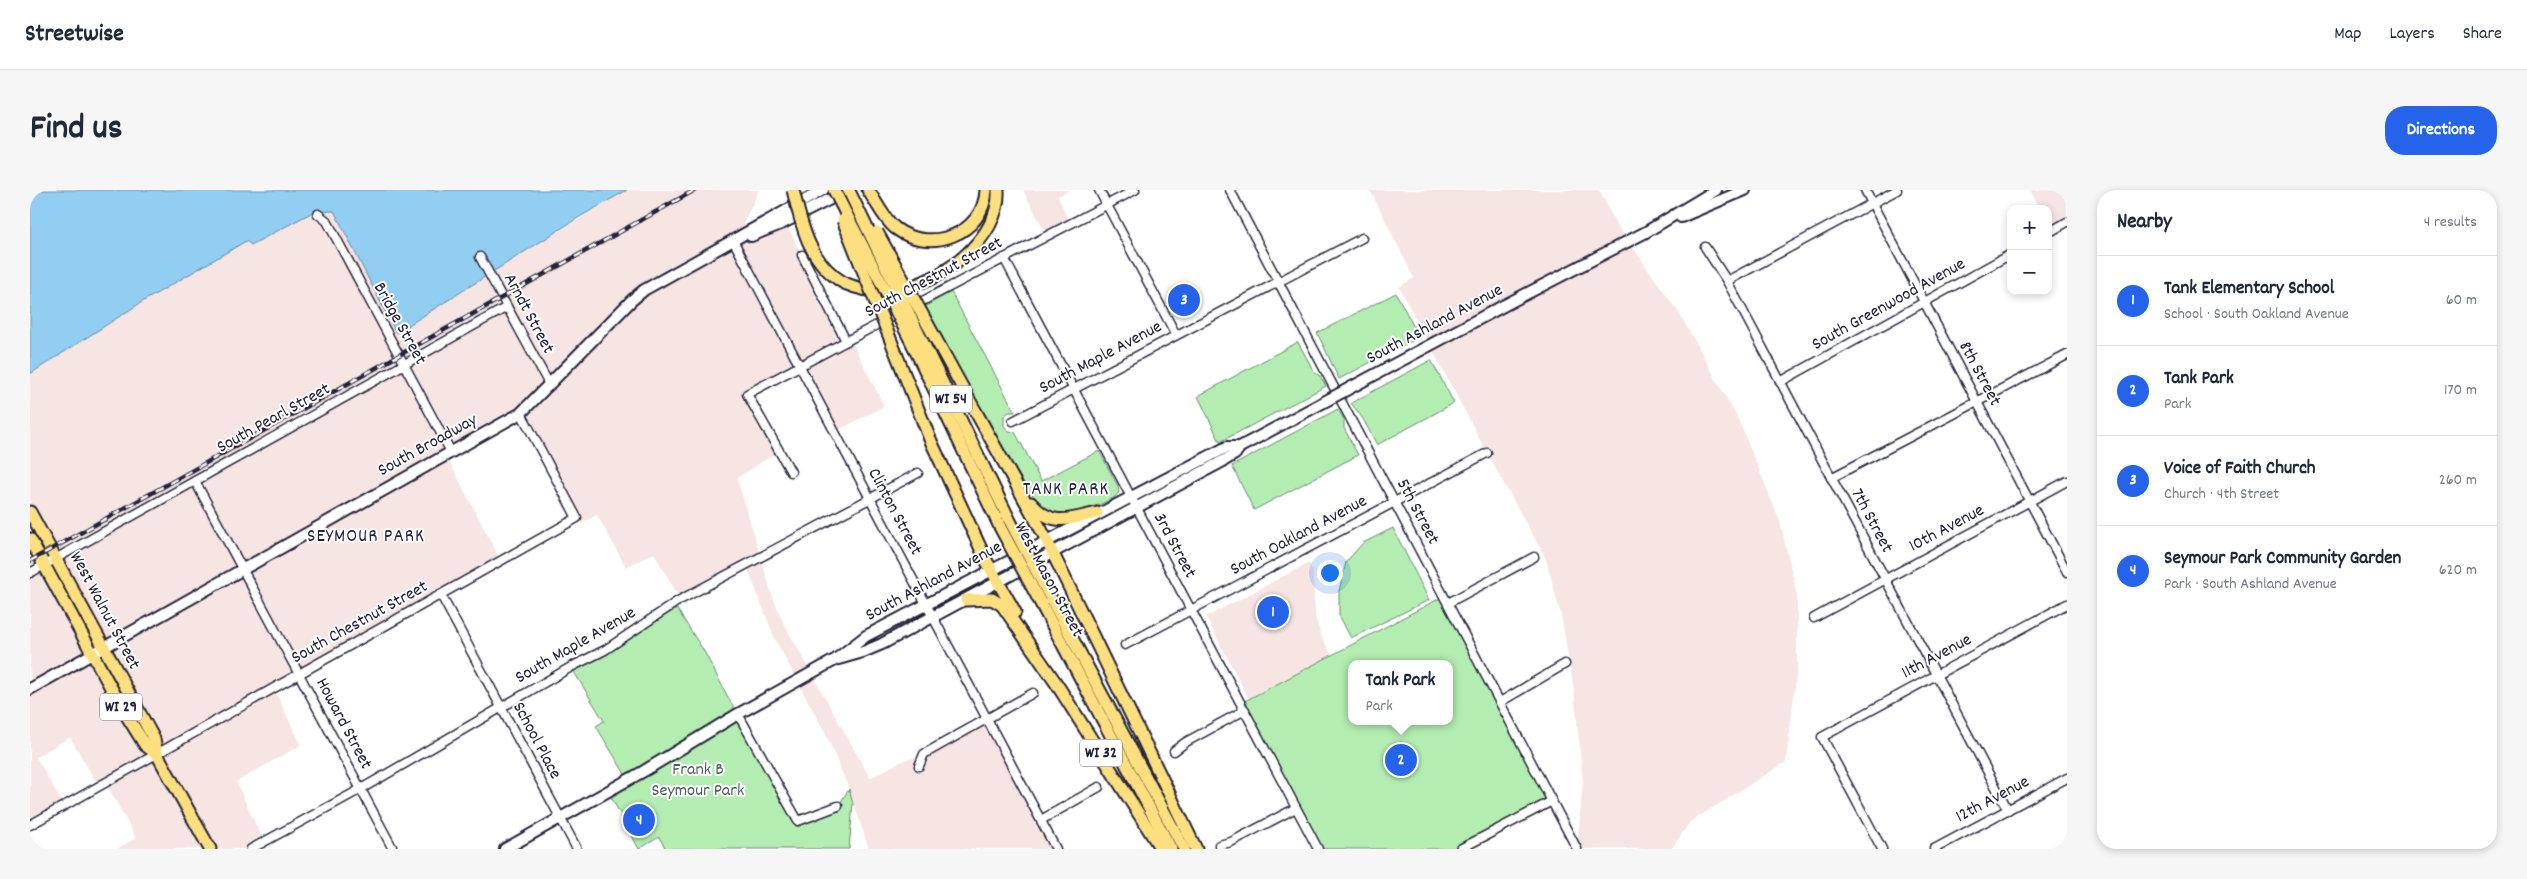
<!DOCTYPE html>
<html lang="en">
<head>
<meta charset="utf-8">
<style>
	:root { --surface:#fff; --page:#f6f6f7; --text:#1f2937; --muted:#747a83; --line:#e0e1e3; --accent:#2563eb }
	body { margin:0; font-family:Dekko,sans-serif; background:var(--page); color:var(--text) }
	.controls { position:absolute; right:15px; top:15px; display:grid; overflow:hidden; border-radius:10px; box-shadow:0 2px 8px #0003 }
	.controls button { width:45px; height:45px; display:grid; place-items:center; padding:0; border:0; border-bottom:1px solid var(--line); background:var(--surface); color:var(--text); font:25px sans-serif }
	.you { position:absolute; left:1299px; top:382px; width:18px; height:18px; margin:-12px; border:4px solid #fff; border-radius:50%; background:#1a73e8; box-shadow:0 0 0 8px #1a73e833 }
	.badge { display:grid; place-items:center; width:32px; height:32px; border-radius:50%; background:var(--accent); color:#fff; font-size:16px; font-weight:700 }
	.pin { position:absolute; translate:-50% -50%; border:2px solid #fff; box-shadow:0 1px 5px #0006 }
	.popup { position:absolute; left:1318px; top:470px; width:105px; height:65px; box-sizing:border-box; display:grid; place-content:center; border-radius:10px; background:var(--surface); filter:drop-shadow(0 1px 4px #0005); font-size:16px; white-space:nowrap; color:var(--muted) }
	.popup b { font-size:19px; color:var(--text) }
	.popup::after { content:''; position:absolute; left:50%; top:100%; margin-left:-10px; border:10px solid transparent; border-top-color:var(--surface) }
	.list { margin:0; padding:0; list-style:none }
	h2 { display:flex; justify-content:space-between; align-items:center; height:65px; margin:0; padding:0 20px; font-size:21px }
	h2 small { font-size:16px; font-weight:400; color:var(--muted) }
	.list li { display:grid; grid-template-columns:32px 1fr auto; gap:15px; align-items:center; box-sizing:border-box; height:90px; padding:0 20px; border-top:1px solid var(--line) }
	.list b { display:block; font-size:19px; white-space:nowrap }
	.list p { margin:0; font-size:16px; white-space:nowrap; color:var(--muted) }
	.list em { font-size:16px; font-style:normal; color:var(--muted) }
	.map { position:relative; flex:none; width:2037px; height:659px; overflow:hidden; border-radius:20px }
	header { display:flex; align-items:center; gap:30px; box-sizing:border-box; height:70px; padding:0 25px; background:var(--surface); border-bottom:1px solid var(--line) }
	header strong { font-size:24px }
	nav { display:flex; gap:28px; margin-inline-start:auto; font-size:18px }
	.intro { display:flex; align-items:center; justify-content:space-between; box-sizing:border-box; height:120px; padding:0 30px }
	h1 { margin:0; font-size:35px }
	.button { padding:12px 22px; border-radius:20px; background:var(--accent); color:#fff; font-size:18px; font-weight:700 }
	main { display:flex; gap:30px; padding:0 30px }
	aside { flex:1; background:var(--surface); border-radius:20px; box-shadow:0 2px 8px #0003 }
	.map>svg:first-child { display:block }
	.built { fill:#f6e5e2 }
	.green { fill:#b4edb1; stroke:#6b8876; fill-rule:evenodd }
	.water { fill:#91cef1; stroke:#6589a8 }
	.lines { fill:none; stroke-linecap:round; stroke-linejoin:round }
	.street-casing { stroke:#22223b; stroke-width:11 }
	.secondary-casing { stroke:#22223b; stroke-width:14 }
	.primary-casing { stroke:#22223b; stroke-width:15 }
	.street { stroke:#fff; stroke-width:8 }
	.secondary { stroke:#fff; stroke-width:10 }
	.primary { stroke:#fedf80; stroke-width:11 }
	.rail-casing { stroke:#22223b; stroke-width:4.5 }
	.rail { stroke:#fff; stroke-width:2.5; stroke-dasharray:8; stroke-linecap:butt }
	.secondary-bridge-casing { stroke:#22223b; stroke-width:14; stroke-linecap:butt }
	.primary-bridge-casing { stroke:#22223b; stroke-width:15; stroke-linecap:butt }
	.secondary-bridge { stroke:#fff; stroke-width:10 }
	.primary-bridge { stroke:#fedf80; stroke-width:11 }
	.labels { text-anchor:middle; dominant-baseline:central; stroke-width:4; stroke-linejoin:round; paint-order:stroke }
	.shield { fill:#fff; stroke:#646476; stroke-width:1 }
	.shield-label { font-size:16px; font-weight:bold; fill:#22223b }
	.street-label { font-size:18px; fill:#22223b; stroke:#fff }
	.park-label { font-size:18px; fill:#4e5f5e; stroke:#fff }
	.neighbourhood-label { font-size:19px; letter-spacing:1px; fill:#22223b; stroke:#fff }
</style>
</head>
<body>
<header>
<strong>Streetwise</strong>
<nav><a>Map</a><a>Layers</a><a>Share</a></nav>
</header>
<div class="intro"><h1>Find us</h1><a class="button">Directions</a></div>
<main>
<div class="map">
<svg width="2037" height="659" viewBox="0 0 2037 659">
	<rect width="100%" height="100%" fill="#fff"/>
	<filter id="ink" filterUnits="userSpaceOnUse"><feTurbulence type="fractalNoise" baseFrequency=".02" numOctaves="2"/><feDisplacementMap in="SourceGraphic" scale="10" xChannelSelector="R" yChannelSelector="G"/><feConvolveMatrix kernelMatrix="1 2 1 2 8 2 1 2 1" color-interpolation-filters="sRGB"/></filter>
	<g filter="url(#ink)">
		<g class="built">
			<polygon points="597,0 729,0 715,30 711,47 752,26 811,143 820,148 854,216 805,242 769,175 717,204 749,261 707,288 741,402 753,432 840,588 870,572 894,564 957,529 1026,659 839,659 819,599 796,545 745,449 716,374 650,409 624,363 596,377 567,325 549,334 491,223 416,265 471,371 244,499 271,555 206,592 234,652 221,659 87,659 106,648 76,593 69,597 40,547 6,567 34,616 0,635 0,383 26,368 0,322 0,184 112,112 216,51 222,55 283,22 304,20 523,45"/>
			<polygon points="993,0 1040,0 1028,6 1040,34 1017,45"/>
			<polygon points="1340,0 1569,0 1585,32 1649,123 1708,229 1749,328 1767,405 1767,479 1756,572 1660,632 1641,659 1547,659 1553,592 1544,500 1531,425 1516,369 1457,263 1369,97 1384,88"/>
			<polygon points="2000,0 2037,0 2037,32 2021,41 2018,36 2018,19 2009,19"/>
			<polygon points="1279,373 1283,381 1285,427 1291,446 1302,465 1219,509 1176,427"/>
		</g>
		<g class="green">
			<path d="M921,102L985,222H979L974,226V236L979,241L985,242L1011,291L1069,261L1088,296L1089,302L1085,307C1073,314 1037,329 1024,325C996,316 913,151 894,117Z"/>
			<path d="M1366,103L1389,147L1309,189C1301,174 1296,159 1287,143Z"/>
			<polygon points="1268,152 1284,182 1290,186 1296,196 1190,252 1168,206"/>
			<polygon points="1401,170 1424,213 1347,255 1333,229 1321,213"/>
			<polygon points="1308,219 1314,230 1314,238 1328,265 1224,320 1202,276"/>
			<polygon points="1363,338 1399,410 1321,448 1309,425 1309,401 1316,372 1333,353"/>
			<path d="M1414,406L1522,611L1430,659H1288L1211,513ZM1322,474H1420V531H1322Z"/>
			<polygon points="647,419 675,463 699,509 768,631 808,616 819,599 823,614 819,659 636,659 629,647 609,659 581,607 601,594 566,536 574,531 541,477"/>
		</g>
		<polygon class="water" points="0,0 597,0 548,28 366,143 304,21 283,22 221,55 216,51 112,112 0,184"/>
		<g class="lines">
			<defs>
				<g id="street">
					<polyline points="1069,0 1146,145"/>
					<polyline points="1200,0 1547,659"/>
					<polyline points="1835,0 2037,382"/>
					<polyline points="288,24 297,31 421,262"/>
					<polyline points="2018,43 2037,32"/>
					<polyline points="704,52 1026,659"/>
					<polyline points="1675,57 1697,91 1978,620"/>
					<polyline points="772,65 816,151"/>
					<polyline points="450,67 520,196"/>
					<polyline points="974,68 1288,659"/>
					<polyline points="1697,91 1867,0"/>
					<polyline points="883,116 1105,0"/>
					<polyline points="1750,192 1981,64"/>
					<polyline points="983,231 1332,48"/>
					<polyline points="761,282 717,204 871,122"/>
					<polyline points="1801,288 2037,165"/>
					<polyline points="165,291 363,659"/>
					<polyline points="0,383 477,117"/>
					<polyline points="411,405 547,659"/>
					<polyline points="1418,413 1504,367"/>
					<polyline points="1784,428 2037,291"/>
					<polyline points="1095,455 1457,263"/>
					<polyline points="1470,512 1535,474"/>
					<polyline points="708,524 768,631 808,616"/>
					<polyline points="1144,561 1156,552 1215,520"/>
					<polyline points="889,576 894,564 1003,503"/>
					<polyline points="1011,630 1069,597"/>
					<polyline points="0,635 547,328 491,223"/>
					<polyline points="1189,655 1201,652 1266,618"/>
					<polyline points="221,659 331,599 541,477 575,460 648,411 888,283"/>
					<polyline points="1430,659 1522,611"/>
					<polyline points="1852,659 1792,547 2037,414"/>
					<polyline points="1904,659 2037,588"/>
				</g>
				<g id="secondary">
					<polyline points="1651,27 1715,0"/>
					<polyline points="721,46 753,33 818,0"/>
					<polyline points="1473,116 1616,42 1686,0"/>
					<polyline points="0,499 491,223 602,110 614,100 793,0"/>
					<polyline points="475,659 614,581 708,524 776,486 805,470 833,462 852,454 1195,270 1205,264 1210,257 1197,257 836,446 805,470"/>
				</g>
				<g id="primary">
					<path d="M838,0C847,13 853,28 865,38C899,64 954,45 956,0"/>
					<path d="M814,93C831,100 848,104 867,100C910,93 971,49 968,0"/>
					<polyline points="947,224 1013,343 1166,659"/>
					<polyline points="900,249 957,372 985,422"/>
					<path d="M1001,313C1022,338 1040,329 1067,323"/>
					<polyline points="0,322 124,549 127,564 180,659"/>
					<polyline points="0,349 92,518 115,555 127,564"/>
					<polyline points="936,410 962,409 972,415 1026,493 1131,659"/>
					<polyline points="1025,416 1154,659"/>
					<polyline points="1015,421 1141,659"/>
				</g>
			</defs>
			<use href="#street" class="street-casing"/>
			<use href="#secondary" class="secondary-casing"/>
			<use href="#primary" class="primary-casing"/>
			<use href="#street" class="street"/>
			<use href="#secondary" class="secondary"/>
			<use href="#primary" class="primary"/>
			<defs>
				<polyline id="rail" points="0,371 665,0"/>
			</defs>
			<use href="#rail" class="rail-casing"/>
			<use href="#rail" class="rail"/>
			<defs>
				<polyline id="secondary-bridge" points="1210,257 1473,116"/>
				<g id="primary-bridge">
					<path d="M763,0C772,37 779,72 814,93"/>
					<polyline points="804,0 881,151 970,337 1015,421"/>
					<polyline points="819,1 980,331 1025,416"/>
					<polyline points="813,30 900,249"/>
					<polyline points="847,42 947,224"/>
				</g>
			</defs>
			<use href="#secondary-bridge" class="secondary-bridge-casing"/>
			<use href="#primary-bridge" class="primary-bridge-casing"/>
			<use href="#secondary-bridge" class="secondary-bridge"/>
			<use href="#primary-bridge" class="primary-bridge"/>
		</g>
	</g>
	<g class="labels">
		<g class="shield">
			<rect x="900" y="195.5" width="42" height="27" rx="4"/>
			<rect x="70" y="503.5" width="42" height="27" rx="4"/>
			<rect x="1050" y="549.5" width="42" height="27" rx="4"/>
		</g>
		<g class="shield-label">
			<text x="921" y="209">WI 54</text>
			<text x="91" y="517">WI 29</text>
			<text x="1071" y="563">WI 32</text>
		</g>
		<g class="street-label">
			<text transform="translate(904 88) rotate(-28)">South Chestnut Street</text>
			<text transform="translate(1859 115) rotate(-29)">South Greenwood Avenue</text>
			<text transform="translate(498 124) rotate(62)">Arndt Street</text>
			<text transform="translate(369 134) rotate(61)">Bridge Street</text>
			<text transform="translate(1405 135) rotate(-28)">South Ashland Avenue</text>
			<text transform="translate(1071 168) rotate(-28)">South Maple Avenue</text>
			<text transform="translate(1949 184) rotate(62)">8th Street</text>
			<text transform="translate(244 229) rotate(-29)">South Pearl Street</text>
			<text transform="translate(398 256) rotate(-29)">South Broadway</text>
			<text transform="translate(864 322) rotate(62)">Clinton Street</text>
			<text transform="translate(1387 322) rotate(62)">5th Street</text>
			<text transform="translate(1841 331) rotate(62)">7th Street</text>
			<text transform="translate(1917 339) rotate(-28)">10th Avenue</text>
			<text transform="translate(1269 346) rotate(-28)">South Oakland Avenue</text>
			<text transform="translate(1144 356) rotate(62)">3rd Street</text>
			<text transform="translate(1018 390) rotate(62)">West Mason Street</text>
			<text transform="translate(904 392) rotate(-28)">South Ashland Avenue</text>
			<text transform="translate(74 421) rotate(62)">West Walnut Street</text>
			<text transform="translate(330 433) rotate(-29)">South Chestnut Street</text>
			<text transform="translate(546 456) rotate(-30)">South Maple Avenue</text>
			<text transform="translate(1907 467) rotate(-28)">11th Avenue</text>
			<text transform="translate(313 534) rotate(62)">Howard Street</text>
			<text transform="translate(506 551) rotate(62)">School Place</text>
			<text transform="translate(1963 610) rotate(-28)">12th Avenue</text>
		</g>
		<g class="park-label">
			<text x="668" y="580">Frank B<tspan x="668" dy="21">Seymour Park</tspan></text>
		</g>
		<g class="neighbourhood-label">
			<text x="1036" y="300">TANK PARK</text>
			<text x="336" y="347">SEYMOUR PARK</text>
		</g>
	</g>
</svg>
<div class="controls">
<button>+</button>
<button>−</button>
</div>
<div class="you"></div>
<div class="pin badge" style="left:1243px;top:422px">1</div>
<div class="pin badge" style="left:1371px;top:570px">2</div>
<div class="popup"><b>Tank Park</b>Park</div>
<div class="pin badge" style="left:1154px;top:110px">3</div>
<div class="pin badge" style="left:609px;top:630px">4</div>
</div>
<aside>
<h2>Nearby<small>4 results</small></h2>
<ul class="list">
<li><span class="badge">1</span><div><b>Tank Elementary School</b><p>School · South Oakland Avenue</p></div><em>60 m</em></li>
<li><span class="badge">2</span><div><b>Tank Park</b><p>Park</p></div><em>170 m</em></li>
<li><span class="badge">3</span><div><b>Voice of Faith Church</b><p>Church · 4th Street</p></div><em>260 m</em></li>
<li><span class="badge">4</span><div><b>Seymour Park Community Garden</b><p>Park · South Ashland Avenue</p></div><em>620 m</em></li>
</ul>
</aside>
</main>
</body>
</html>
